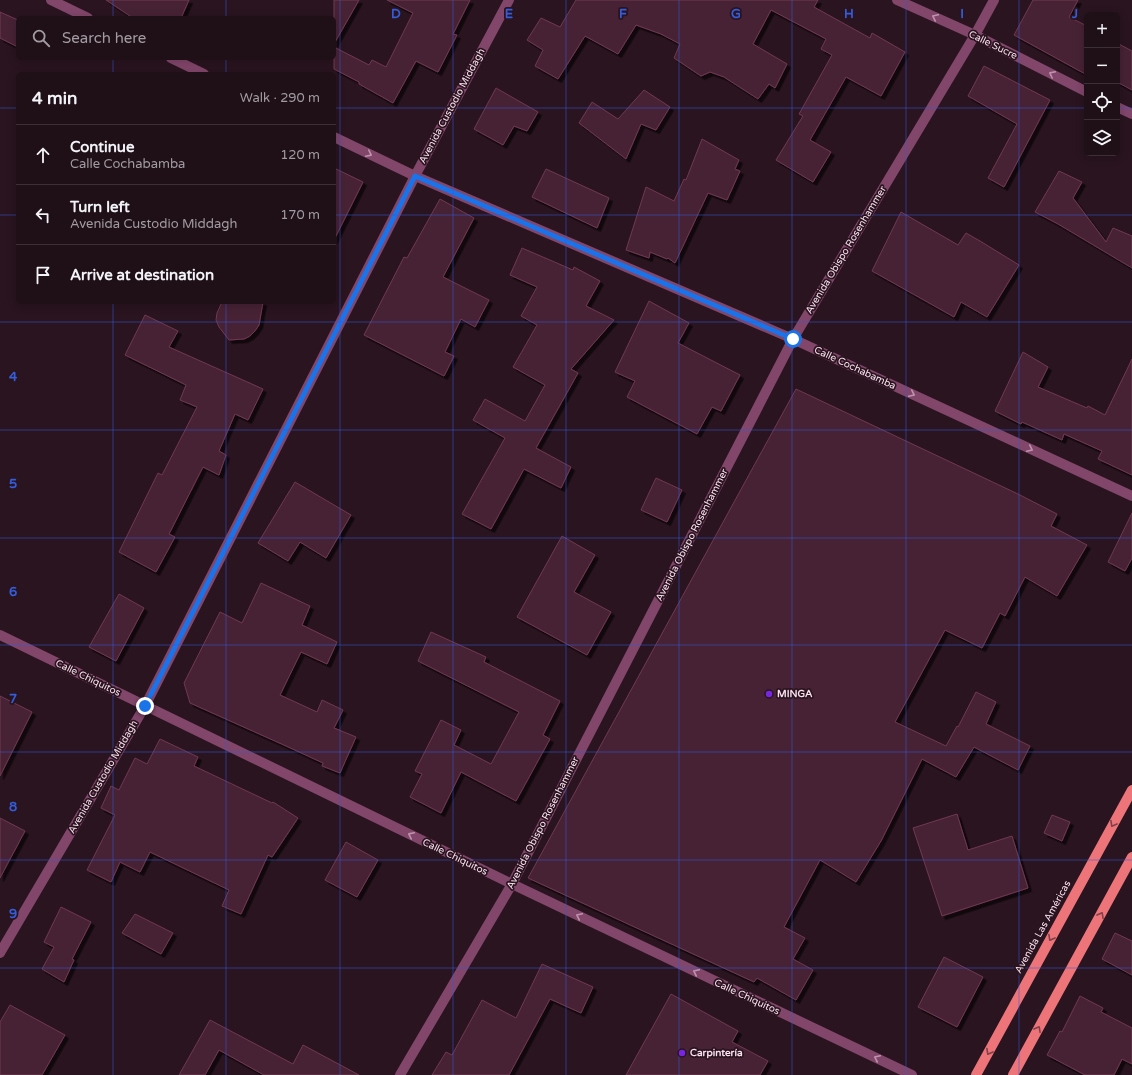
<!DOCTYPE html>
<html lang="en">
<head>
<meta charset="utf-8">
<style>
	:root { --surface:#1f0f17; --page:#271820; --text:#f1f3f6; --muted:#a19ca1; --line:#3c2f36 }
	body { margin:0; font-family:"Varela Round",sans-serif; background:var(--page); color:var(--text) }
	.controls { position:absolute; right:12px; top:12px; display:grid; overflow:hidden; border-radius:6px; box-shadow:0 2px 10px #0003 }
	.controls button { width:36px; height:36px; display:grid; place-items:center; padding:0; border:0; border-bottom:1px solid var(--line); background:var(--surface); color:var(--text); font:20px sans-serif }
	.stop { position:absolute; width:12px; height:12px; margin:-9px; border:3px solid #1a73e8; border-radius:50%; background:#fff }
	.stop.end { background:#1a73e8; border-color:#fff; box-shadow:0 1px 4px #0008 }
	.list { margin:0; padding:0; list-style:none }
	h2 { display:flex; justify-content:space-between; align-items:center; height:52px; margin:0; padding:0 16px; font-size:17px }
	h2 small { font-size:13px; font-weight:400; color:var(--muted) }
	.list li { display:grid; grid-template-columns:26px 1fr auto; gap:12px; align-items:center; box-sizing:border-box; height:60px; padding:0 16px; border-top:1px solid var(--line) }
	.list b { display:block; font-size:15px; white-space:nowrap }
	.list p { margin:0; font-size:13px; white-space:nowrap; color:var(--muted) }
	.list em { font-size:13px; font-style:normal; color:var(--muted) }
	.icon { flex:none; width:22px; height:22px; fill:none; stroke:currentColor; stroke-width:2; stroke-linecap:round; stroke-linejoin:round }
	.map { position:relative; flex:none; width:1132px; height:1075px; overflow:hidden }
	.search { position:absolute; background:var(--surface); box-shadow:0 2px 10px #0003; left:16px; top:16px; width:320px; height:44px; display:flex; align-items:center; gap:10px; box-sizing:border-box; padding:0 14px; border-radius:6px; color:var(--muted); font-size:15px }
	.panel { position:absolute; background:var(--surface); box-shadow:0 2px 10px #0003; left:16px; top:72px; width:320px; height:232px; border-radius:6px }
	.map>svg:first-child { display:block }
	.building { fill:#472334; stroke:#703852; filter:url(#shadow) }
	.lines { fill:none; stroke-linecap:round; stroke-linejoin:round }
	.minor { stroke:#82466b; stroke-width:10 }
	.major { stroke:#ed757a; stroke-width:10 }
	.oneway { stroke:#be93ad }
	.oneway2 { stroke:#814048 }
	.route { stroke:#1a73e8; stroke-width:5 }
	.grid { fill:none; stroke:#335dda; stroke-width:1; stroke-opacity:0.55 }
	.poi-dot { fill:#7725e2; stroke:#29141f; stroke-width:1.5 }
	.labels { text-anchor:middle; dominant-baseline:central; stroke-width:3.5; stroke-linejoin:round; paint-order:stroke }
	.street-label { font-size:10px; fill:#fbe0ef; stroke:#29141f }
	.poi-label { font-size:10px; font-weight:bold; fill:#fbe0ef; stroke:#29141f; text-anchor:start }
	.grid-label { font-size:13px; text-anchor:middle; font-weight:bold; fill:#335dda; stroke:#29141f; stroke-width:3.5; stroke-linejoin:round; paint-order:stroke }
</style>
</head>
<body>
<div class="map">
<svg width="1132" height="1075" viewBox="0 0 1132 1075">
	<defs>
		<filter id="shadow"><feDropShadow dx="3.5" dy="3.5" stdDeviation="0" flood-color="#0009"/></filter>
	</defs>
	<rect width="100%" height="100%" fill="#29141f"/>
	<g class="building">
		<polygon points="106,0 189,0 181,18 133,18"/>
		<polygon points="334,0 359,0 334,44"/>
		<polygon points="387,0 470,0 453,34 457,35 438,72 416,61 393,103 359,84 359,82 334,69 334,47 369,65 372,60 386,67 413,13"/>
		<polygon points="576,0 818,0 814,7 870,38 872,33 905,52 881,96 846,77 810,140 831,152 813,182 776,160 803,116 799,114 832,55 821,49 826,39 771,10 753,44 787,64 775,88 769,84 758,99 724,77 710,72 701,76 674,58 680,44 661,34 636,25 618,54 585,36 558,79 535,66 543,50 527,40 541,18 560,27"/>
		<polygon points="1033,0 1078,0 1069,17 1087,26 1087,75 1014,35"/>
		<polygon points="0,12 18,20 18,47 0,38"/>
		<polygon points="1117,43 1132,51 1132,90 1117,82"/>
		<polygon points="984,66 1050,100 1004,187 988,178 1017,124 968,96"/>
		<polygon points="496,88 538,112 527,131 514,126 503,145 474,129"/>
		<polygon points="644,90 670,107 656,130 641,124 626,159 579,123 592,102 618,119"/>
		<polygon points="702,139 739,160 735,169 740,171 727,200 708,193 675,263 668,258 667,259 650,252 649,258 626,250 646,187 674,201 684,179 686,180"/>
		<polygon points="334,168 363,182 334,240"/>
		<polygon points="546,169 609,198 597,228 532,197"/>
		<polygon points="1059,171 1082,182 1073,198 1106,242 1113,228 1132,236 1132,268 1058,224 1035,212"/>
		<polygon points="440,199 474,218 443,277 489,300 475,327 461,319 445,352 454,356 444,376 364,335 404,257 407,258"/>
		<polygon points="901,212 958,245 966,233 980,241 1019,265 987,317 961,302 954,317 872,271"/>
		<polygon points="522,248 573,270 574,267 600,281 586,306 614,320 571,369 578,373 536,448 571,467 561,488 524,469 491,529 462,514 505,438 473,420 485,399 525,421 545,385 513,367 537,325 521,316 537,287 510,275"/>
		<polygon points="649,301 689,323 678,343 740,375 721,411 712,407 697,434 627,397 635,381 615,372"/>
		<polygon points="222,302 263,302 259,325 255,331 250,336 244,339 229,340 219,327 216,320 217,313"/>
		<polygon points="145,315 178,331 169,347 263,389 248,420 235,414 219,451 226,455 219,475 203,467 169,534 175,537 156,572 119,552 158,473 162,475 197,407 180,400 186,385 125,355"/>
		<polygon points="1023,352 1048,367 1038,387 1087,408 1088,406 1105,415 1132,359 1132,475 1098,459 1102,451 1064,434 1062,440 1022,422 1021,424 995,411"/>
		<polygon points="796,389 1018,494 1057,514 1051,526 1087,545 1057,596 1025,577 1005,616 1000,613 982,648 945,630 895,722 946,746 957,726 958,727 976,692 996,702 986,724 1030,746 1018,770 974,747 956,777 922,759 881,841 856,882 820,860 784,927 805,938 793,959 813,970 796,1000 757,978 754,982 528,878"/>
		<polygon points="656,478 682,490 667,522 641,510"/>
		<polygon points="295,482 351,515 326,558 300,542 288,561 258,543"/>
		<polygon points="1132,513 1132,558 1125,571 1108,562"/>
		<polygon points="562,536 595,555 574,592 611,612 587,655 517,617"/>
		<polygon points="261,583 310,606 302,625 337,642 327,664 301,652 280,695 317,712 322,700 343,710 334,728 356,737 340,773 322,766 323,763 286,746 190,703 184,683 220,612 242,623"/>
		<polygon points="119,594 144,608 116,661 89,647"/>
		<polygon points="431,632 486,657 484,662 560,701 543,735 550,739 516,801 461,772 441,813 410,797 422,774 415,771 441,720 461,730 454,745 491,764 519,712 418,661"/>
		<polygon points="0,696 32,712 0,776"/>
		<polygon points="160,739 198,757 194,766 272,803 273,802 298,818 272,857 268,855 241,914 222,906 229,890 150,852 140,872 120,862 111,882 87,870 115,815 101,808 111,786 119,790 135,758 147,764"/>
		<polygon points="957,814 968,850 1012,836 1028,888 942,916 913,828"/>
		<polygon points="1052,815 1070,822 1062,841 1044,833"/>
		<polygon points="0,818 25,831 0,878"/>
		<polygon points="346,842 378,860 357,897 325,880"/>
		<polygon points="61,907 91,922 72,959 74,960 64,982 42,969 54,947 44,942"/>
		<polygon points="135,914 173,933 161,954 122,933"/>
		<polygon points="1115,933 1132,941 1132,975 1102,959"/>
		<polygon points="944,957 983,977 957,1027 918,1007"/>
		<polygon points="542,964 593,987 581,1013 550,999 509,1075 432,1075 446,1052 452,1055 482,1000 516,1018"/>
		<polygon points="671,994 738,1031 732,1042 768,1061 760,1075 626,1075"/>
		<polygon points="1080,996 1103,1008 1101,1012 1132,1028 1132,1064 1122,1059 1114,1075 1085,1075 1047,1055 1060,1031 1062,1032"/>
		<polygon points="10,1005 65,1035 42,1075 0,1075 0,1022"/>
		<polygon points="210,1020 293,1064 303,1045 359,1075 264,1075 219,1050 205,1075 179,1075"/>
	</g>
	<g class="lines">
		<g class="minor">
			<polyline points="51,0 88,18"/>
			<polyline points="897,0 975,35 1087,92"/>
			<polyline points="171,58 204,74"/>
			<polyline points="1117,107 1132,114"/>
			<polyline points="334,137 415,176 793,339 1132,496"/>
			<polyline points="0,635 512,884 912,1075"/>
			<polyline points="0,953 145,706 415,176 509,0"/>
			<polyline points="400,1075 512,884 793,339 975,35 994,0"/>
		</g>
		<g class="major">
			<polyline points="976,1075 1132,790"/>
			<polyline points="1013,1075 1132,857"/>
		</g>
	</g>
	<defs><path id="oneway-chevron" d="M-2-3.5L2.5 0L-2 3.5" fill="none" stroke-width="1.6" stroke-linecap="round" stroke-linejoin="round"/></defs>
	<g class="oneway">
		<use href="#oneway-chevron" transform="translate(935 17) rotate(-155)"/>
		<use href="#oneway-chevron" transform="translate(1052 74) rotate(-153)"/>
		<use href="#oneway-chevron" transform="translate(369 154) rotate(26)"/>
		<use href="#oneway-chevron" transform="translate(912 394) rotate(25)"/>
		<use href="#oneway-chevron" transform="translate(1030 449) rotate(25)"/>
		<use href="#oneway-chevron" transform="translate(411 835) rotate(-154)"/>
		<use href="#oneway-chevron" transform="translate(579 916) rotate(-155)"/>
		<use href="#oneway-chevron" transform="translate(696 972) rotate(-155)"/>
		<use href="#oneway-chevron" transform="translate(877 1058) rotate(-155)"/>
	</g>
	<g class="oneway2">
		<use href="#oneway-chevron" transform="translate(1113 824) rotate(119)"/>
		<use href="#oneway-chevron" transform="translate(1101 915) rotate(-61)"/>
		<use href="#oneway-chevron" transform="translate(1051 938) rotate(119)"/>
		<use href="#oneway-chevron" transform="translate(1038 1029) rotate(-61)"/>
		<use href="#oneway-chevron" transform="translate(989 1052) rotate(119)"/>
	</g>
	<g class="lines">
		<polyline class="route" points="145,706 415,176 793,339"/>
	</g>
	<path class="grid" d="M113,0V18M226,0V18M340,0V1075M453,0V1075M566,0V1075M679,0V1075M792,0V1075M906,0V1075M1019,0V1075M113,58V74M226,58V74M0,108H18M334,108H1087M1117,108H1132M0,215H18M334,215H1132M113,302V1075M226,302V1075M0,322H1132M0,430H1132M0,538H1132M0,645H1132M0,752H1132M0,860H1132M0,968H1132"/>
	<g class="poi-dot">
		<circle cx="769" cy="694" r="4"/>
		<circle cx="682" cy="1053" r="4"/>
	</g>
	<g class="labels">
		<g class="street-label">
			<text transform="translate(993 45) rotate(26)">Calle Sucre</text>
			<text transform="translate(452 106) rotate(-62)">Avenida Custodio Middagh</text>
			<text transform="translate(846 250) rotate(-59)">Avenida Obispo Rosenhammer</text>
			<text transform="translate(855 368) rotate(25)">Calle Cochabamba</text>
			<text transform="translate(692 535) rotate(-63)">Avenida Obispo Rosenhammer</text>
			<text transform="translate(88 678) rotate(26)">Calle Chiquitos</text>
			<text transform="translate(103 777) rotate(-60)">Avenida Custodio Middagh</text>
			<text transform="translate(543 823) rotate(-63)">Avenida Obispo Rosenhammer</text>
			<text transform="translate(455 857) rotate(26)">Calle Chiquitos</text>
			<text transform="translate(1043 927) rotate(-61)">Avenida Las Américas</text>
			<text transform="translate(747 997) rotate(25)">Calle Chiquitos</text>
		</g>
		<g class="poi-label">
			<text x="777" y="694">MINGA</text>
			<text x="690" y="1053">Carpintería</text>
		</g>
	</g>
	<g class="grid-label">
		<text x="396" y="18">D</text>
		<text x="509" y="18">E</text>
		<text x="623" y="18">F</text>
		<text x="736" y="18">G</text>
		<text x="849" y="18">H</text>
		<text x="962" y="18">I</text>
		<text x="1075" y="18">J</text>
		<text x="13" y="381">4</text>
		<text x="13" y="488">5</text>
		<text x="13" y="596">6</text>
		<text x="13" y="703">7</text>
		<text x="13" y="811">8</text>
		<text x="13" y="918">9</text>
	</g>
</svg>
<div class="controls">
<button>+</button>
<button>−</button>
<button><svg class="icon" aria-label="locate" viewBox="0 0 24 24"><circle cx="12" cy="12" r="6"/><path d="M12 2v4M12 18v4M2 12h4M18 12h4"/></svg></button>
<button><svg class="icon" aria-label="layers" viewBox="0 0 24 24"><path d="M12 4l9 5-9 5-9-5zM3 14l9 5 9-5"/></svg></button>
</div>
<div class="stop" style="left:793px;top:339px"></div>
<div class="stop end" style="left:145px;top:706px"></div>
<div class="search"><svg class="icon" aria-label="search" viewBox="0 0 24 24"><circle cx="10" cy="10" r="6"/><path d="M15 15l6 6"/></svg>Search here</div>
<section class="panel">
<h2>4 min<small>Walk · 290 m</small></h2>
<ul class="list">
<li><svg class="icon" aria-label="ahead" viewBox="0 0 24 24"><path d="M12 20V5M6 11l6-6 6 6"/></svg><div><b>Continue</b><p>Calle Cochabamba</p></div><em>120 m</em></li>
<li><svg class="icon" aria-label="left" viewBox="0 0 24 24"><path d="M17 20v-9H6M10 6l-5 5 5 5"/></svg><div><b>Turn left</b><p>Avenida Custodio Middagh</p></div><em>170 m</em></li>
<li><svg class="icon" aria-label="arrive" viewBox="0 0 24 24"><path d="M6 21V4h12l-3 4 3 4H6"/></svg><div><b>Arrive at destination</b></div></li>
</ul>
</section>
</div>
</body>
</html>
